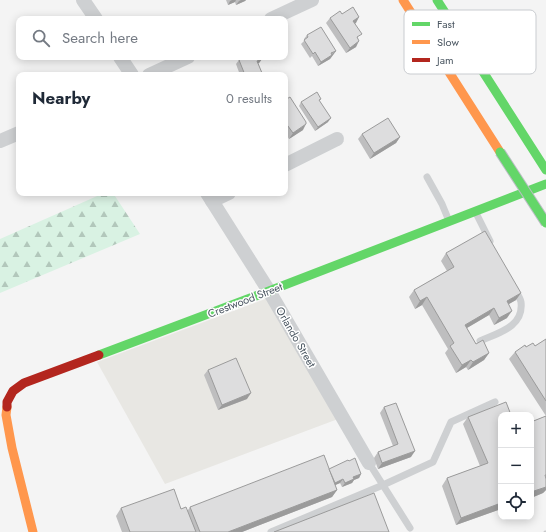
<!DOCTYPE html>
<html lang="en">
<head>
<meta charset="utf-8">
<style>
	:root { --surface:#fff; --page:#f6f6f7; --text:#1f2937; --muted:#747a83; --line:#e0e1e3 }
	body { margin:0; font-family:Jost,sans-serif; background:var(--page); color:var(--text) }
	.controls { position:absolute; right:12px; bottom:12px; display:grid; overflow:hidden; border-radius:8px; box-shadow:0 2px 10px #0003 }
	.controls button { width:36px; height:36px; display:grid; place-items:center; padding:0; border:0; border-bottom:1px solid var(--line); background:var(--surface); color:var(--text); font:20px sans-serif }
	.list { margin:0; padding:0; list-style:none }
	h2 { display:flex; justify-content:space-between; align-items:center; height:52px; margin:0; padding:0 16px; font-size:17px }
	h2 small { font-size:13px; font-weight:400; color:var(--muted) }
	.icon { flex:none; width:22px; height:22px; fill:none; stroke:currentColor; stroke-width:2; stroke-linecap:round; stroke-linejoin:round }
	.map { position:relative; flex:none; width:546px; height:532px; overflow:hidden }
	.search { position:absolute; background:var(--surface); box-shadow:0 2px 10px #0003; left:16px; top:16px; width:272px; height:44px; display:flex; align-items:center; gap:10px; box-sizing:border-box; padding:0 14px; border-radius:8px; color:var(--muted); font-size:15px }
	.panel { position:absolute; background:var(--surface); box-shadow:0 2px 10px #0003; left:16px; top:72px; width:272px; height:124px; border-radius:8px }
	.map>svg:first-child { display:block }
	.commercial { fill:#e8e7e3 }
	.forest { fill:url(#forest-firs) }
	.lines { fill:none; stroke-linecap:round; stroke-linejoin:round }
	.lane { stroke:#ced0d2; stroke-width:7 }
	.street { stroke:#ced0d2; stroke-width:14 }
	.fast { stroke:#63d668; stroke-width:9 }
	.slow { stroke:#ff974d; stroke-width:9 }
	.jam { stroke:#b3261e; stroke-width:9 }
	.rail { stroke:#c9cacc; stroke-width:3 }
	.fast-bridge-casing { stroke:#b9bec3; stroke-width:11; stroke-linecap:butt }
	.fast-bridge { stroke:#63d668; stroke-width:9 }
	.wall { fill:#bebebf }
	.shaded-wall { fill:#9b9b9b }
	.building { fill:#ddddde; stroke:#9b9b9b }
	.labels { text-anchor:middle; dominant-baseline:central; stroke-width:3; stroke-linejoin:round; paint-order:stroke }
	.street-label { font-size:11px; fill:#4a5661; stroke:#fff }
	.key { fill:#fff; stroke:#c9ccd0; stroke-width:1 }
	.key-label { font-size:11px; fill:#4a5661 }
</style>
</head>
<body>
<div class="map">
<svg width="546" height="532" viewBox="0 0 546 532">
	<defs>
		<pattern id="forest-firs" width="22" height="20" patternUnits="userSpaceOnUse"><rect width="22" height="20" fill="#d9f2e3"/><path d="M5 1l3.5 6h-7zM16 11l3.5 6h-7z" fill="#b2c7bb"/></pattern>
	</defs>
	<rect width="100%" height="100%" fill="#f4f4f4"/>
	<polygon class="commercial" points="276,295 346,416 165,484 97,362"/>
	<polygon class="forest" points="104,193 113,193 140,234 0,293 0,239"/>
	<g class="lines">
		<g class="lane">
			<polyline points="427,177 442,204 449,221"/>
			<polyline points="476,213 490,241"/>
			<path d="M480,341C498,333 524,327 521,302C520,297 516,292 514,288"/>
			<polyline points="369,463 410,528"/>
			<polyline points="271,532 383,485 433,462 451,422 495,402"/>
		</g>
		<g class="street">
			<polyline points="83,0 96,19"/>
			<polyline points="271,19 312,0"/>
			<polyline points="120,57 132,75"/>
			<polyline points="149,75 188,57"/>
			<polyline points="0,141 19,133"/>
			<polyline points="285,165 337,139"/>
			<polyline points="207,193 269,291 369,463"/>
			<polyline points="212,201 229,193"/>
		</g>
		<g class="fast">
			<polyline points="437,0 546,170"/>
			<polyline points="99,355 269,291 546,184"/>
		</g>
		<g class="slow">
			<polyline points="403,0 500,152"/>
			<polyline points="7,407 6,415 12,448 33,532"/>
		</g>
		<polyline class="jam" points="7,407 7,402 13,391 24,383 99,355"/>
		<polyline class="rail" points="545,532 546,532"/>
		<defs>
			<polyline id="fast-bridge" points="500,152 546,223"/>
		</defs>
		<use href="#fast-bridge" class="fast-bridge-casing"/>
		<use href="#fast-bridge" class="fast-bridge"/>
	</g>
	<g class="wall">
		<polygon points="226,0 246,0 245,1 236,5 235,2 228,5"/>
		<polygon points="342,14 359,17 355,23 358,39 356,47 346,53 326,23 330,18"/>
		<polygon points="307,35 336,51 330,59 318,66 312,56 310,58 301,44 305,40 304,39"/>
		<polygon points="262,59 259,63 258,63 261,75 240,75 236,64 239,60"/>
		<polygon points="321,99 319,101 328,122 315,131 299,106 301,102"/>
		<polygon points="285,100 303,130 289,139 286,134 285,136"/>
		<polygon points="362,134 400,137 396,143 370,159 358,139"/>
		<polygon points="446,253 516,300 509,304 507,318 494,325 489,315 467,328 476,344 489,353 484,360 468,370 466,367 456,373 445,353 448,349 422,305 415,309 409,297 414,290 447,271 441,261"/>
		<polygon points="546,339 546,490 543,493 531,498 531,422 546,416 509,359 515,352 526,347 535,346"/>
		<polygon points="208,370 247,399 218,410 204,375"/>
		<polygon points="384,407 411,457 378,469 374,458 378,452 393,446 380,413"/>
		<polygon points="501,415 501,509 456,525 442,486 447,478 480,466 463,424 468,417"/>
		<polygon points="349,461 361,474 359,478 354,480 352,483 342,487 340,483 335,485 337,490 332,497 242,532 122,532 116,516 121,508 181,509 188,510 190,507 329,469"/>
	</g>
	<g class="shaded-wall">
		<polygon points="232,0 236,0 235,2 228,5 230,1"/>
		<polygon points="241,0 246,0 245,1 236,5 239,1"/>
		<polygon points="359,17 356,23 350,27 353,21"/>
		<polygon points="359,41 356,47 346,53 350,48"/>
		<polygon points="336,51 330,59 318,66 321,62"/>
		<polygon points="262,59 259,63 254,65 257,61"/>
		<polygon points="331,118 328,122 315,131 318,127"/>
		<polygon points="306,124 303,130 289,139 293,133"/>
		<polygon points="400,137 396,143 370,159 374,153"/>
		<polygon points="521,293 516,300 502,308 507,301"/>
		<polygon points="427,297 422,305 415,309 420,301"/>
		<polygon points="494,308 489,315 460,332 465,325"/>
		<polygon points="512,311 507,318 494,325 499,318"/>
		<polygon points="489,353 484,360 468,370 473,362"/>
		<polygon points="471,360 466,367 456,373 462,365"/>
		<polygon points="251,393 247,399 218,410 222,405"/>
		<polygon points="415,451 411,457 378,469 382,463"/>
		<polygon points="361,474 359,478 354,480 352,483 342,487 345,483 353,477"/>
		<polygon points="343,479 340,483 331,487 334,483"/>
		<polygon points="546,487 546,490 543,493 531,498 531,492"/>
		<polygon points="337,490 332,497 242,532 228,532"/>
		<polygon points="501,503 501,509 456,525 461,518"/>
	</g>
	<g class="building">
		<polygon points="353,7 359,17 353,21 362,34 357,37 359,41 350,48 330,18 340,11 342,14"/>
		<polygon points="321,27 336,51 331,53 332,55 321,62 315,52 313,54 304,40 308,37 307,35"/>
		<polygon points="247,57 261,57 262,59 257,61 262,73 257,75 245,75 239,60"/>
		<polygon points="317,92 321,99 319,100 331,118 318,127 301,102"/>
		<polygon points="290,97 306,122 306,124 293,133 285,122 285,100"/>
		<polygon points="388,118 400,137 374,153 362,134"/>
		<polygon points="485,231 521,293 507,301 512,311 499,318 494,308 465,325 476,344 483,340 489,353 473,362 471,360 462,365 450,346 454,343 427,297 420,301 414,290 454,267 446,253"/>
		<polygon points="546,339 546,401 515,352 525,345 526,347 533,343 535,346"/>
		<polygon points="236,358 251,393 222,405 208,370"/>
		<polygon points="506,402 511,415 501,415 501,503 461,518 447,478 488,463 468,417"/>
		<polygon points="396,403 415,451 382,463 378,452 398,444 384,407"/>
		<polygon points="546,416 546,475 545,475 546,479 546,487 531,492 531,422"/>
		<polygon points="324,455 337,490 228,532 200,532 190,507"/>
		<polygon points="355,458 361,474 353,477 354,479 345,483 343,479 335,483 329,469 348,460 349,461"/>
		<polygon points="174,489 181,509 186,507 196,532 130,532 121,508"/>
		<polygon points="374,493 389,532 274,532"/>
	</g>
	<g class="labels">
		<g class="street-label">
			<text transform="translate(245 300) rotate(-21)">Crestwood Street</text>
			<text transform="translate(296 337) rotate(60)">Orlando Street</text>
		</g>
	</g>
	<rect x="404" y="10" width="132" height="64" rx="6" class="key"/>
	<rect x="412" y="22" width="18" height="4" fill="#63d668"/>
	<rect x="412" y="40" width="18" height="4" fill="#ff974d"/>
	<rect x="412" y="58" width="18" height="4" fill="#b3261e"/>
	<g class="key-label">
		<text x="437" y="28">Fast</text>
		<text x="437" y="46">Slow</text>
		<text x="437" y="64">Jam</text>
	</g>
</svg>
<div class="controls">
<button>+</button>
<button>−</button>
<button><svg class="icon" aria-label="locate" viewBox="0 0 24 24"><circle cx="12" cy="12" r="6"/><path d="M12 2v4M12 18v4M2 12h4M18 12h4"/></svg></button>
</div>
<div class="search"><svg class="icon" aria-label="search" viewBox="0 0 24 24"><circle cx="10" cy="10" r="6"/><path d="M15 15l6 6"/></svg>Search here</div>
<section class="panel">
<h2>Nearby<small>0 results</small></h2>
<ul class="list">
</ul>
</section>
</div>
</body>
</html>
